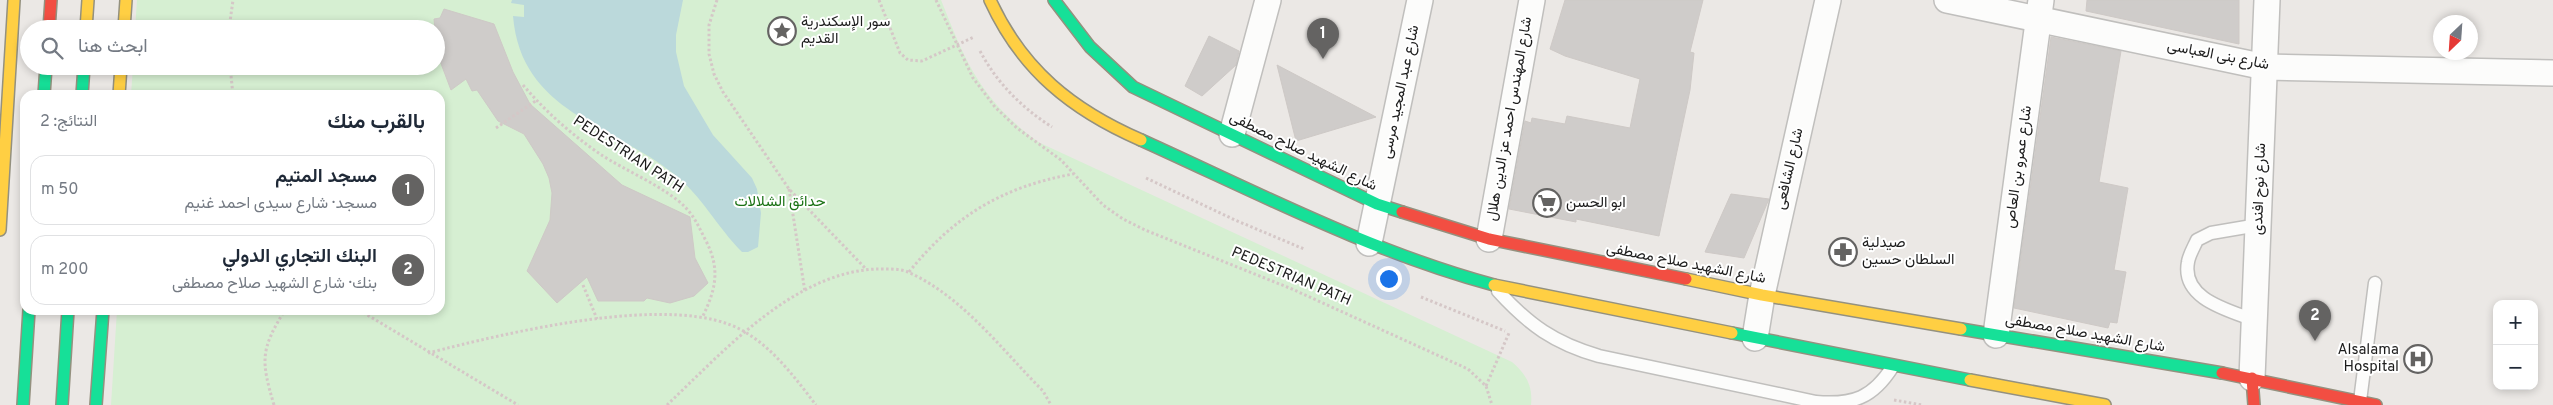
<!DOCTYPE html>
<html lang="ar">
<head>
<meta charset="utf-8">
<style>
	:root { --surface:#fff; --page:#f2f2f3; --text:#1f2937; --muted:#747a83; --line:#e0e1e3; --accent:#646362 }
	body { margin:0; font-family:Overpass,Vazirmatn,sans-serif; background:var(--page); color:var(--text); direction:rtl }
	.controls { position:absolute; right:15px; bottom:15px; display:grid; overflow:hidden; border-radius:10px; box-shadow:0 2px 8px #0003 }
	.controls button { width:45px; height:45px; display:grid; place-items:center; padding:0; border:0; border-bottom:1px solid var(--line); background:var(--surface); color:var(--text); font:25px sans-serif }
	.compass { position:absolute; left:2433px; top:15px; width:45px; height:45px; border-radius:50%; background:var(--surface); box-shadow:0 2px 8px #0003; rotate:205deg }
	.you { position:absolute; left:1388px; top:278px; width:18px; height:18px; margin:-12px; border:4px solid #fff; border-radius:50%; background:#1a73e8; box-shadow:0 0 0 8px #1a73e833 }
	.badge { display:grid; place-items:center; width:32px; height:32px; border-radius:50%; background:var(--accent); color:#fff; font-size:16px; font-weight:700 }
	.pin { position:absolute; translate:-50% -41px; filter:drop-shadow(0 1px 2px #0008) }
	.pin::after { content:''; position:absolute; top:26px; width:18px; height:15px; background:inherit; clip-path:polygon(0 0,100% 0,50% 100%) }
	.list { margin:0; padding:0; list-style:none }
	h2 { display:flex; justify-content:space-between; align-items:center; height:65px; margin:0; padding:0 20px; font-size:21px }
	h2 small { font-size:16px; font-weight:400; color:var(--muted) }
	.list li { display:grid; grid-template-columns:32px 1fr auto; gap:15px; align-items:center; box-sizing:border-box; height:70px; margin:0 10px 10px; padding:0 10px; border:1px solid var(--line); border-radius:15px }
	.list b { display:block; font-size:19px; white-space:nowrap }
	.list p { margin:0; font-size:16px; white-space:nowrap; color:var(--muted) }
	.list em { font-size:16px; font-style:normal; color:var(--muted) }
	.icon { flex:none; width:28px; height:28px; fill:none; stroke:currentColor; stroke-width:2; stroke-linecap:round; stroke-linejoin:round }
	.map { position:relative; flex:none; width:2553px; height:405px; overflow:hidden; direction:ltr }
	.search { position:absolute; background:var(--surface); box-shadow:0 2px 8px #0003; left:20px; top:20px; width:425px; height:55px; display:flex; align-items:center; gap:12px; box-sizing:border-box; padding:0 18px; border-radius:28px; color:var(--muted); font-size:19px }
	.panel { position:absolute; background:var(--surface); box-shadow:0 2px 8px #0003; left:20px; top:90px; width:425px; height:225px; border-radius:15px; direction:rtl }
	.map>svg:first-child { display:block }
	.park { fill:#d6efd2 }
	.water { fill:#bbd9db }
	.building { fill:#cfccca; stroke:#cec9c6 }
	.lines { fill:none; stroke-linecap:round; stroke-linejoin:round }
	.lane-casing { stroke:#c0bfbd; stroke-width:15 }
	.street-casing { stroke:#c0bfbd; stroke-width:28 }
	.fast-casing { stroke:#94917f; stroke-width:14 }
	.slow-casing { stroke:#94917f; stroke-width:14 }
	.jam-casing { stroke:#94917f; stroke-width:14 }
	.path { stroke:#d5c7c7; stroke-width:3; stroke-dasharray:2.5 2.5; stroke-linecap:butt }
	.lane { stroke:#fcfcfb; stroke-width:12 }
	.street { stroke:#fcfcfb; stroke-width:25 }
	.fast { stroke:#16e098; stroke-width:11 }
	.slow { stroke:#ffcf43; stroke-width:11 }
	.jam { stroke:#f24e42; stroke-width:11 }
	.labels { text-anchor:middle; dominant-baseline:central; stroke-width:4; stroke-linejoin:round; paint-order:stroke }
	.poi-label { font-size:15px; fill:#1c1c1c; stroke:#fff; text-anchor:start }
	.street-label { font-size:15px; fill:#1c1c1c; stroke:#fff }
	.park-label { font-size:15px; fill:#197113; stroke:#fff }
</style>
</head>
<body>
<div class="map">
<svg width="2553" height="405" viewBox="0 0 2553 405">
	<rect width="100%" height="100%" fill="#ebe8e5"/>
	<path class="park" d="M137,0H941C967,65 980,98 1038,142L1512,362C1526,374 1533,386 1531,405H111L117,310H440V95H131L133,66H436V29H135Z"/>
	<path class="water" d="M512,0H683L676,35V52L684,86L713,135L752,178L757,189L761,213L758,247L748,252H742C717,227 702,196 674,174C612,124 521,113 513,16L524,17V5L511,3Z"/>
	<g class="building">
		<polygon points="1565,0 1703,0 1690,52 1694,53 1690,90 1659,236 1576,219 1576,222 1509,209 1525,121 1531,123 1532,118 1565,124 1567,116 1630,128 1640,79 1565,56 1550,49"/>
		<polygon points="2087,0 2239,0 2239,44 2086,11"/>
		<polygon points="444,9 494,24 513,72 530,104 622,185 690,217 695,258 708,283 694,296 670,303 647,298 644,301 598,301 587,277 557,303 527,271 550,220 552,193 549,178 543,164 524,134 498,121 477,90 472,91 466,79 451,90 437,53 434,19 440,18"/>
		<polygon points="1209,36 1239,51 1236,65 1202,96 1185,86"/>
		<polygon points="2051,37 2121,51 2099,182 2128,188 2114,270 2126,272 2117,323 2110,322 2108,328 2014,308"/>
		<polygon points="1277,65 1376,117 1296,141"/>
		<polygon points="1731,194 1769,199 1744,258 1705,252"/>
	</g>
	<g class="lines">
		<defs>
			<g id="lane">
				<path d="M1498,291C1529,325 1554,343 1599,356L1816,402C1853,405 1873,398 1893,366"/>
				<path d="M2254,320C2228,310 2181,299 2188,262C2189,255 2194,247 2197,240L2211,233L2258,225"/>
				<polyline points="2360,401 2375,283"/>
			</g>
			<g id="street">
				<polyline points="1947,0 2265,67 2553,73"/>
				<polyline points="1232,134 1268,0"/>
				<polyline points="1489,239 1532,0"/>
				<polyline points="1369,243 1420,0"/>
				<polyline points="1996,335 2041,0"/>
				<polyline points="1755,338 1762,295 1828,0"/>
				<polyline points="2252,378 2267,0"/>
			</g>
			<g id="fast">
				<polyline points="1054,0 1090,47 1133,87 1377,204 1402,212"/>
				<polyline points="44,95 46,66"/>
				<polyline points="82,95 84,66"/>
				<path d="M1141,140C1256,192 1371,252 1494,285"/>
				<polyline points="1961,329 2222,373"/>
				<polyline points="1732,333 1970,380"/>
				<polyline points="23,405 29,310"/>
				<polyline points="62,405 68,310"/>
				<polyline points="96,405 103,310"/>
			</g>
			<g id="slow">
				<path d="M990,0C1022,70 1072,110 1141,140"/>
				<polyline points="86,29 88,0"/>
				<polyline points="124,29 126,0"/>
				<polyline points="119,95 121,66"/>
				<polyline points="0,230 14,0"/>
				<polyline points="1686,279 1762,295 1961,329"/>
				<polyline points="1494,285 1732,333"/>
				<polyline points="1970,380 2105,405"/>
			</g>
			<g id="jam">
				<polyline points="49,29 51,0"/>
				<polyline points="1402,212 1489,239 1686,279"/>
				<polyline points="2222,373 2376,405"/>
				<polyline points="2252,378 2254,405"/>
			</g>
		</defs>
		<use href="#lane" class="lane-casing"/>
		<use href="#street" class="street-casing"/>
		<use href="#fast" class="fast-casing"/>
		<use href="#slow" class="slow-casing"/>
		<use href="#jam" class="jam-casing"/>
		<g class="path">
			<polyline points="717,0 709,25 709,54 714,74 723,92 789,189 866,269"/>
			<polyline points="879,0 900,53 908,60 922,61 974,37"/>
			<polyline points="936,0 973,78 995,107 1017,128 1061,160 1103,205 1123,219 1145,230 1292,289 1468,369 1486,386 1492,405"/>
			<polyline points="172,29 181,24 229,25"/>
			<polyline points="229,29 233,0"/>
			<path d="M980,51C997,83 1022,108 1052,127"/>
			<polyline points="177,66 178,70"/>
			<polyline points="230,66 233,95"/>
			<path d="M523,85C546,112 571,134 600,154C624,170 667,188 685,207C694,216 699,227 705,239C721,269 716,289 702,318"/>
			<polyline points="496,128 537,100"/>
			<polyline points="1146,178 1235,220 1304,249"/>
			<polyline points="789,189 805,292"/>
			<path d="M909,272C954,216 1002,187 1073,174"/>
			<polyline points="583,285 597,319"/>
			<polyline points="1421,297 1505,331"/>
			<polyline points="359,310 518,405"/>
			<path d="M428,353C503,334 677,290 745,332C774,349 796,379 816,405"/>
			<polyline points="1486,386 1509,333"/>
			<polyline points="1894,400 1922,405"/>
			<path d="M274,405C261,361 260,350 285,310"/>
			<path d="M667,405C724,351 793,273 876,269C886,269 901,268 910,273C963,297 1003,351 1043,391L1051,405"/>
		</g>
		<use href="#lane" class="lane"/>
		<use href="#street" class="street"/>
		<use href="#fast" class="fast"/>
		<use href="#slow" class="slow"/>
		<use href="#jam" class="jam"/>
	</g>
	<defs>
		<symbol id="sight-ring" viewBox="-11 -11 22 22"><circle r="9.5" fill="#fff" stroke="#646362" stroke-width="1.5"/><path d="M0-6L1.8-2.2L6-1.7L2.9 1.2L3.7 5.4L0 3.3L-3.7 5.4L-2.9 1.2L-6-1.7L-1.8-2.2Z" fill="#646362"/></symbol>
		<symbol id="supermarket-ring" viewBox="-11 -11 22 22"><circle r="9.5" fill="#fff" stroke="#646362" stroke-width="1.5"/><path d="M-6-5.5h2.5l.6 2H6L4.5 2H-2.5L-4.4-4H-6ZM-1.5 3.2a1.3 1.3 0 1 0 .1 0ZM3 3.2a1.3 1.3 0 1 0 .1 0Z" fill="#646362"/></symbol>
		<symbol id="pharmacy-ring" viewBox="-11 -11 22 22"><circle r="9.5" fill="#fff" stroke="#646362" stroke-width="1.5"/><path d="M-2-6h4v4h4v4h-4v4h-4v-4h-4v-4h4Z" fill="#646362"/></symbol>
		<symbol id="hospital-ring" viewBox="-11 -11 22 22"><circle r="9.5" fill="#fff" stroke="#646362" stroke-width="1.5"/><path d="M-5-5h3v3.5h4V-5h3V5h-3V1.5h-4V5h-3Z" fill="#646362"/></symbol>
	</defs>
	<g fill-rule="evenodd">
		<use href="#sight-ring" x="766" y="15" width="32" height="32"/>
		<use href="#supermarket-ring" x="1531" y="187" width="32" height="32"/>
		<use href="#pharmacy-ring" x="1827" y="236" width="32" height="32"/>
		<use href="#hospital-ring" x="2402" y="343" width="32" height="32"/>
	</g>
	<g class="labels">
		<g class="poi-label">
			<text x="801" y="22">سور الإسكندرية<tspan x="801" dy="17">القديم</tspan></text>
			<text x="1566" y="203">ابو الحسن</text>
			<text x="1862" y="243">صيدلية<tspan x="1862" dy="17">السلطان حسين</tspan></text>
			<text x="2399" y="350" text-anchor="end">Alsalama<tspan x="2399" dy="17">Hospital</tspan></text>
		</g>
		<g class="street-label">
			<text transform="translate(2218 56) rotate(11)">شارع بنى العباسى</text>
			<text transform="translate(1401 92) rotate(-78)">شارع عبد المجيد مرسى</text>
			<text transform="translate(1510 119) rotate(-80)">شارع المهندس احمد عز الدين هلال</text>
			<text transform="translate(1303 152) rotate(26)">شارع الشهيد صلاح مصطفى</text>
			<text transform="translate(628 155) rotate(33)">PEDESTRIAN PATH</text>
			<text transform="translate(2019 167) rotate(-82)">شارع عمرو بن العاص</text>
			<text transform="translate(1790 169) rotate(-77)">شارع الشافعى</text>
			<text transform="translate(2260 189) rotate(-88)">شارع نوح افندى</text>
			<text transform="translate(1686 264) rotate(11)">شارع الشهيد صلاح مصطفى</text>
			<text transform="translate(1291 277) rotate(23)">PEDESTRIAN PATH</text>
			<text transform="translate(2085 334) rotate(10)">شارع الشهيد صلاح مصطفى</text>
		</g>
		<g class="park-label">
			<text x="780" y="202">حدائق الشلالات</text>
		</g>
	</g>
</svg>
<div class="controls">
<button>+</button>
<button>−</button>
</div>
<svg class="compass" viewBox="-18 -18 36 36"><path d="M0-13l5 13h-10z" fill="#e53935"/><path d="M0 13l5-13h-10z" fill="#747a83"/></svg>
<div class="you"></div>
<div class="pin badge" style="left:1323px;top:59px">1</div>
<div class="pin badge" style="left:2315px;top:341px">2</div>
<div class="search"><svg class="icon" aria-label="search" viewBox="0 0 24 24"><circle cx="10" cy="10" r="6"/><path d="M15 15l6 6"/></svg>ابحث هنا</div>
<section class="panel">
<h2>بالقرب منك<small>النتائج: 2</small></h2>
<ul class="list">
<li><span class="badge">1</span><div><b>مسجد المتيم</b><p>مسجد · شارع سيدى احمد غنيم</p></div><em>50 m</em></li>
<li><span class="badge">2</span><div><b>البنك التجاري الدولي</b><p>بنك · شارع الشهيد صلاح مصطفى</p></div><em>200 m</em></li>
</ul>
</section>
</div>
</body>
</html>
